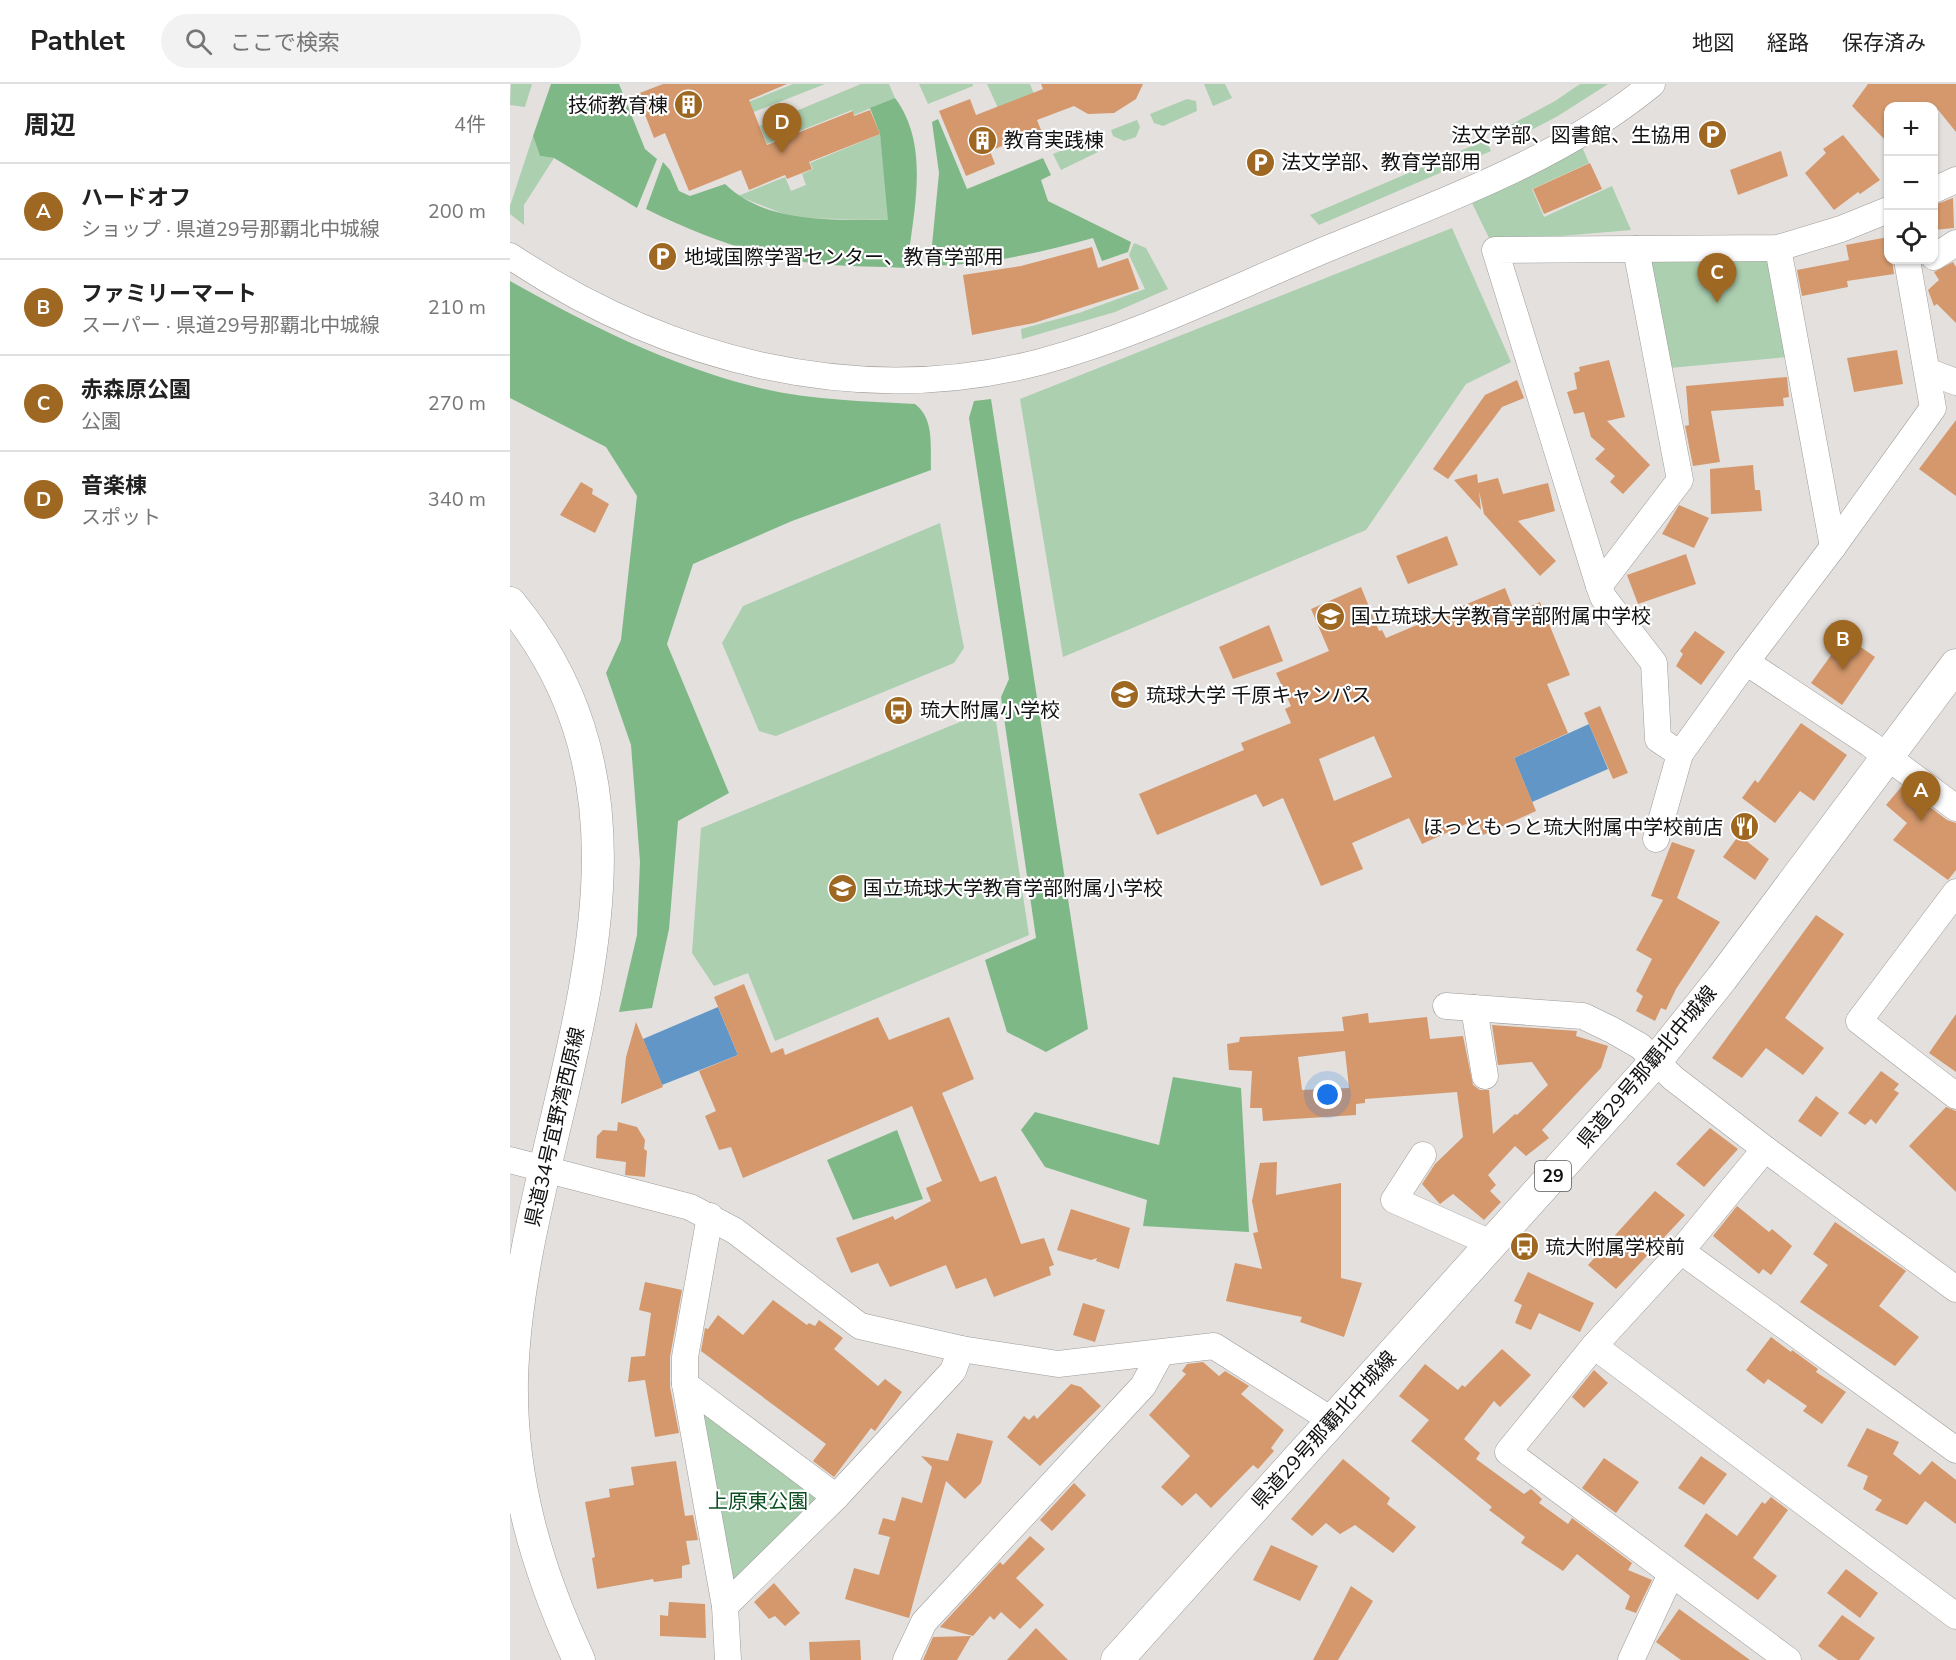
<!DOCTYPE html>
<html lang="ja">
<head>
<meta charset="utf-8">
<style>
	:root { --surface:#fff; --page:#f2f2f2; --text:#222; --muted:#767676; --line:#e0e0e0; --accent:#9e6822 }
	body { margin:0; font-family:"Nunito Sans","Noto Sans JP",sans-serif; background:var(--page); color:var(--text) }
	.controls { position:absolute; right:18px; top:18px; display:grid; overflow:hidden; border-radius:12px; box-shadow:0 2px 4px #0004 }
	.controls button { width:54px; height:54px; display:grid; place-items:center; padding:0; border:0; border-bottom:2px solid var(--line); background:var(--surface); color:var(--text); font:30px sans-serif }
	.you { position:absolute; left:818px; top:1011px; width:21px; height:21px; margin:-15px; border:4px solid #fff; border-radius:50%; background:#1a73e8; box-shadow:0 0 0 9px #1a73e833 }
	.badge { display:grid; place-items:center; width:39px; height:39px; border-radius:50%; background:var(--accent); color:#fff; font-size:20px; font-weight:700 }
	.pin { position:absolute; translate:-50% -50px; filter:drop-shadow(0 2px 3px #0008) }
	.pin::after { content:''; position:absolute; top:32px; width:21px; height:18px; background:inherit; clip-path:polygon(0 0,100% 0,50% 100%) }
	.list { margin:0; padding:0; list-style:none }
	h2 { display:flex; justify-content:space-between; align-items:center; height:78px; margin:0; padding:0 24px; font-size:26px }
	h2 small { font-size:20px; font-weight:400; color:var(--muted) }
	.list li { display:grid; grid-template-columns:39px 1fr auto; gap:18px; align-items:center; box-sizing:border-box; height:96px; padding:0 24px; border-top:2px solid var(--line) }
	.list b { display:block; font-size:22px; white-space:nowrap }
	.list p { margin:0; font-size:20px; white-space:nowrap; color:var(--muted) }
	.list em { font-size:20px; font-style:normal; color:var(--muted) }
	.icon { flex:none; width:33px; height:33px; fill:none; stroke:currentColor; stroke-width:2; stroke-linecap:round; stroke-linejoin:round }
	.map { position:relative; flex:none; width:1446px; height:1576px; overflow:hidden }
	header { display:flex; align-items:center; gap:36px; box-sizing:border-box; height:84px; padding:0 30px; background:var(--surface); border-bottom:2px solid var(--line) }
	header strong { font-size:28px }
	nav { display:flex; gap:33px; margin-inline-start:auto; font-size:21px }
	.search { width:420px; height:54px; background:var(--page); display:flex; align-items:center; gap:15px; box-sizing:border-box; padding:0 21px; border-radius:33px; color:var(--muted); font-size:22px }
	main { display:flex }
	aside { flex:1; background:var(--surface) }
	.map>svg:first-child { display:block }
	.green { fill:#accfb0 }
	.forest { fill:#7eb887 }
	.water { fill:#6196c7 }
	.building { fill:#d4986c; fill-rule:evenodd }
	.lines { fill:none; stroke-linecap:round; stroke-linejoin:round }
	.minor-casing { stroke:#9e9c9a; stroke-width:27 }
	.major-casing { stroke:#9e9c9a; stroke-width:33 }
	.minor { stroke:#fff; stroke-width:26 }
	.major { stroke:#fff; stroke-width:32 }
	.labels { text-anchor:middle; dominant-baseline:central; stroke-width:4.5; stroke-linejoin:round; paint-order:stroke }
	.shield { fill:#fff; stroke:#595858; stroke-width:1.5 }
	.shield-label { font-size:18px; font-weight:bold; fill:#121111 }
	.poi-label { font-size:20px; fill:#121111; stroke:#fff; text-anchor:start }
	.street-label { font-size:20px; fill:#121111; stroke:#fff }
	.park-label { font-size:20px; fill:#0a4d1f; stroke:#fff }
</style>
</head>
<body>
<header>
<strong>Pathlet</strong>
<div class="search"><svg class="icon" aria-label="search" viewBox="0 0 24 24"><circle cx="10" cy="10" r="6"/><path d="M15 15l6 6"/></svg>ここで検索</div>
<nav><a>地図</a><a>経路</a><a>保存済み</a></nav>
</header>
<main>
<aside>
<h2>周辺<small>4件</small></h2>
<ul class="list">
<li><span class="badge">A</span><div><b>ハードオフ</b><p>ショップ · 県道29号那覇北中城線</p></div><em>200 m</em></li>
<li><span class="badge">B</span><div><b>ファミリーマート</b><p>スーパー · 県道29号那覇北中城線</p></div><em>210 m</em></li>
<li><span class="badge">C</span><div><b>赤森原公園</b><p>公園</p></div><em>270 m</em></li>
<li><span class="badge">D</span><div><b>音楽棟</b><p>スポット</p></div><em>340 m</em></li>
</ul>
</aside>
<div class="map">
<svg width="1446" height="1576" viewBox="0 0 1446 1576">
	<rect width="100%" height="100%" fill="#e3e0de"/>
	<g class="green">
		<polygon points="1,0 22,0 15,23 0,21"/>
		<polygon points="283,0 315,0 213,40 206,31"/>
		<polygon points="351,0 379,0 385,14 344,31 342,26 257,60 250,42"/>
		<polygon points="409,0 463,0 463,2 418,20"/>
		<polygon points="477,0 520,0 524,10 488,24"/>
		<polygon points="694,0 715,0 722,14 703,22"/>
		<polygon points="1070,0 1098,0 1048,32 1000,57 993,45 1045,17"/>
		<polygon points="677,15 686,17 687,27 653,42 644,39 640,30"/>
		<polygon points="627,36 630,43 626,53 614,57 603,52 601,46"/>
		<polygon points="370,50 379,136 284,134 228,112 275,93 281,107 296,101 292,90 303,85 300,79"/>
		<polygon points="23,52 30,72 44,74 14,121 14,141 0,130 0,122"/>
		<polygon points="587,52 589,57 588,68 551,86 543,70"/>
		<polygon points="976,56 981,67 809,141 800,131"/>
		<polygon points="1072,63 1079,79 1022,105 1034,133 1102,102 1121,146 981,158 962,119"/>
		<polygon points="942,144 1001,278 956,300 856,446 553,573 510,315"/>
		<polygon points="624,159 636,164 658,205 605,228 512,255 511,245 569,229 635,205 619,171"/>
		<polygon points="1268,164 1288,272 1149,285 1126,165"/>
		<polygon points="430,439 454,564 444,579 266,652 249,647 212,559 233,522"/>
		<polygon points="484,624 519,851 265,957 238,889 204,902 182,869 191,744"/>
		<polygon points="175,1300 326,1413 215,1522"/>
	</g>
	<g class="forest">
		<polygon points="41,0 109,0 135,65 147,75 127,124 44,74 30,72 23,52"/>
		<path d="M385,14C421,62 403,129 397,184C368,182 339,183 310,180C248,174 191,152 136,125L153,78L160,86L169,107L180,112L215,100C258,141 323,135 378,136L370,50L360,24Z"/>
		<path d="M428,35L457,105L533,74L541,91L531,96L538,117L621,158L618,168L592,177L583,154C526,170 479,180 420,182L429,89L422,38Z"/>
		<path d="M0,197C77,240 156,280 242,302C295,316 351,317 405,320C425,335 420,363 421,386L282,437L183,480L157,560L219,709L168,737L159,845L142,924L109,928L127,851L130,778L121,661L96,589L111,556L127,412L96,363L0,314Z"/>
		<polygon points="481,315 578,945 536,968 497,948 475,876 526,854 491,613 499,595 459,334 464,317"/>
		<polygon points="663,993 731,1004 739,1148 633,1142 637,1116 535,1083 511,1046 525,1028 649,1061"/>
		<polygon points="387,1046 413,1115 343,1136 317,1076"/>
	</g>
	<g class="water">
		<polygon points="1079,640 1098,685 1022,718 1004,674"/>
		<polygon points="208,923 228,971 152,1001 133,955"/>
	</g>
	<g class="building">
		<polygon points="153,0 277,0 239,16 257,61 343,27 344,32 360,26 370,50 299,78 302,85 277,95 275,91 239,106 231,86 179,107 155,49 144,54 127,10"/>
		<polygon points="531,0 633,0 626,15 604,29 578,30 564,22 527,36 531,46 480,67 485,80 456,92 429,27 460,15 466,31 533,5"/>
		<polygon points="1358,0 1446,0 1446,48 1425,22 1378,22 1378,59 1342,22"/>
		<polygon points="1333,51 1370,96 1350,110 1348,108 1324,126 1295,89 1316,69 1313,65"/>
		<polygon points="1271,67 1278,92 1228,111 1220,86"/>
		<polygon points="1080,79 1092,105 1034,130 1023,105"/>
		<polygon points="1443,114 1444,144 1424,146 1424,121"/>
		<polygon points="1378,153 1378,176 1382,176 1384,190 1337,197 1338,203 1292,212 1287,186 1339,176 1336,161"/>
		<polygon points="582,163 588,184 618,174 629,205 524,239 462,251 453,191 511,182"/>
		<polygon points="1443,178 1446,183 1446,239 1427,220 1424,222 1418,206 1429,196 1424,188"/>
		<polygon points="1387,266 1393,300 1344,308 1337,274"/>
		<polygon points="1099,276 1115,333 1097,337 1140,381 1113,410 1100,398 1105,392 1085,375 1095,365 1081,353 1074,328 1064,330 1057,308 1067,305 1064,289 1070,287 1069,283"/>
		<polygon points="1277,293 1279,313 1273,314 1274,322 1201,327 1210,378 1183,382 1175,342 1179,341 1176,302"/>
		<polygon points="1007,296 1014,314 992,323 938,395 923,385 975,311"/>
		<polygon points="1446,336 1446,412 1409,385"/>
		<polygon points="1243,381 1245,406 1250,406 1252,427 1201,430 1200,385"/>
		<polygon points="967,390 968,399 988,394 993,410 1038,399 1045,427 1008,437 1046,477 1030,492 974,430 969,407 971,426 944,396"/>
		<polygon points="71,398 83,405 82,410 99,420 85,449 50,431"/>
		<polygon points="1169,421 1199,434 1184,464 1152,450"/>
		<polygon points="937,452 948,481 898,500 886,472"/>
		<polygon points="1176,470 1186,500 1128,520 1117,491"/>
		<path d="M851,503L869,547L872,546L876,554L995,504L1005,529L1030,518L1060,591L1037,600L1058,649L1004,674L1026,727L973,751L967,735L912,760L899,734L842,759L853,785L811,802L773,714L753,723L746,710L647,751L629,710L734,666L731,659L781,639L775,625L781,622L766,589L819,567L801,525ZM864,652L882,693L824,717L809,675Z"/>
		<polygon points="759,541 773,577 723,595 709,563"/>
		<polygon points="1185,547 1215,568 1191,601 1166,582 1173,570 1170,567"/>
		<polygon points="1335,552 1365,573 1332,621 1301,599"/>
		<polygon points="1090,622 1118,689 1103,695 1074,629"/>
		<polygon points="1291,639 1337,671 1304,717 1290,707 1265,739 1232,714 1245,696 1248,699"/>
		<polygon points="1392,702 1437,736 1446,739 1446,786 1438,796 1383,756 1397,739 1376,721"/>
		<polygon points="1229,751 1259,775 1245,796 1213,773"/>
		<polygon points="1162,758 1185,766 1167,814 1210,838 1166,905 1156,926 1151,924 1145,937 1126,927 1133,912 1126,907 1142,875 1126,866 1153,816 1141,812"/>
		<polygon points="1306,831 1334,850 1275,934 1314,964 1293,991 1256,964 1232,994 1202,974"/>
		<polygon points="234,900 261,969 273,964 275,971 368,933 379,956 439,933 464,995 432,1009 470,1098 486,1092 511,1160 534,1154 544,1181 539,1183 541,1191 484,1213 476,1194 446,1205 436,1181 380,1203 368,1179 341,1189 326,1154 383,1132 385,1136 421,1117 416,1104 432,1097 402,1022 233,1094 221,1063 209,1066 195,1032 206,1027 189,987 228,971 204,913"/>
		<path d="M858,929L859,939L917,933L920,955L953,952L963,1001L970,1006H979L983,1050L1005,1030L1007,1031L1038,1001L1022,978L988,981L982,941L1067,947L1066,952L1098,962L1091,984L1032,1046L1039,1054L1016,1072L1005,1062L978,1091L986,1101L980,1107L991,1118L974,1136L943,1110L930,1120L912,1100L925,1080L953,1053L947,1008L855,1015V1019L846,1020V1031L753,1037L752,1024H740L742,987L719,986L717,960L729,958L730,953L834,947L832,933ZM835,967L839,1004L792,1006L788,973Z"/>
		<polygon points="1446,930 1446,988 1419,969"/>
		<polygon points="126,938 153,1003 111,1020 116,973"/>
		<polygon points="1371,987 1389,1000 1384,1006 1389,1009 1366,1040 1361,1035 1355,1041 1338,1029"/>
		<polygon points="1306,1012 1329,1029 1311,1053 1288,1037"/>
		<polygon points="1436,1023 1446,1027 1446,1108 1399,1062"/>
		<polygon points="108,1038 127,1043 135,1056 134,1065 137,1067 135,1093 115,1091 116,1078 86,1074 87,1052 93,1046 107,1047"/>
		<polygon points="1200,1044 1228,1065 1194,1103 1166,1080"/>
		<polygon points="767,1078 766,1111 831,1099 831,1194 852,1199 834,1253 790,1238 792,1233 716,1217 725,1179 752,1185 743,1149 748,1148 742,1117 750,1079"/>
		<polygon points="1145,1107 1175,1131 1106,1205 1078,1181"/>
		<polygon points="1227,1122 1259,1148 1262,1145 1282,1162 1261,1191 1253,1185 1249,1190 1203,1152"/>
		<polygon points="561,1125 620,1144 609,1185 586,1177 587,1174 581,1176 547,1166"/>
		<polygon points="1325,1138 1396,1187 1369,1222 1409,1253 1385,1282 1290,1218 1318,1181 1303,1170"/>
		<polygon points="1018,1188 1084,1219 1070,1248 1029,1229 1021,1246 1005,1239 1012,1221 1004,1217"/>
		<polygon points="135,1198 172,1206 160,1273 160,1303 169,1349 145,1353 135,1296 118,1298 121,1273 135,1272 141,1229 129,1226"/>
		<polygon points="263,1216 297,1241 299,1239 305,1242 309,1236 333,1254 324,1265 368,1302 375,1295 392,1308 365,1347 361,1344 324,1393 303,1377 316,1360 191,1267 195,1244 198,1245 208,1231 233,1251"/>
		<polygon points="573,1219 595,1226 585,1258 563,1251"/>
		<polygon points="1261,1253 1281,1268 1282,1266 1308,1285 1306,1288 1336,1308 1312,1340 1293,1327 1297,1322 1258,1295 1254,1300 1236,1286"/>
		<polygon points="992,1265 1021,1291 990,1323 984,1317 954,1355 970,1369 966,1375 1014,1410 1021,1405 1032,1415 1029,1419 1058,1440 1062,1434 1122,1479 1118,1486 1142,1496 1126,1529 1115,1525 1120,1512 1067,1470 1053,1487 1011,1459 1015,1453 979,1426 982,1423 901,1357 919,1336 889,1312 915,1280 948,1306 952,1301 955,1303"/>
		<polygon points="693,1278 709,1292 715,1287 739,1302 731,1310 774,1346 761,1364 764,1367 748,1385 743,1381 701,1424 686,1409 672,1422 651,1403 680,1372 639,1331 676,1290 672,1287 677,1280"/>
		<polygon points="1084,1286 1098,1299 1074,1324 1062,1313"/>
		<polygon points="561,1300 571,1303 591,1322 530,1382 497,1353 514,1332 519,1336 524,1331 527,1335"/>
		<polygon points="1357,1344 1389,1358 1383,1370 1410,1391 1422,1377 1446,1396 1446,1440 1415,1417 1397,1441 1365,1426 1372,1416 1353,1405 1358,1392 1337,1382"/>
		<polygon points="447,1349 483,1357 471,1399 455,1415 436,1397 399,1534 335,1515 344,1484 369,1491 380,1453 368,1450 373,1434 385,1437 392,1413 412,1419 422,1383 411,1372 438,1377"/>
		<polygon points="1191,1372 1217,1390 1194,1421 1168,1404"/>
		<polygon points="1094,1374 1129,1398 1106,1429 1072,1404"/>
		<polygon points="833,1375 880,1414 877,1420 906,1443 883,1469 845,1441 830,1450 816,1439 802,1452 781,1435"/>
		<polygon points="166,1377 175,1432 183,1431 188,1456 176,1457 180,1480 172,1482 172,1494 144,1498 143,1495 87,1505 82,1474 85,1473 75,1418 100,1413 99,1405 124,1401 121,1383"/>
		<polygon points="564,1399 576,1411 542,1447 530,1436"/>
		<polygon points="1261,1413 1278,1426 1243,1474 1267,1492 1248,1516 1174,1462 1196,1429 1227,1452 1252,1418 1255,1420"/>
		<polygon points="520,1452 535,1465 506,1494 534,1521 510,1545 491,1528 484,1536 480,1532 463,1552 430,1543 490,1478 493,1481"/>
		<polygon points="761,1461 808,1482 790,1517 743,1496"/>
		<polygon points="1336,1485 1368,1509 1350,1534 1317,1509"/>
		<polygon points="264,1499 290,1529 275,1542 265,1532 259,1535 244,1518"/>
		<polygon points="841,1502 863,1517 828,1576 803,1576"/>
		<polygon points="159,1518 195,1520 196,1554 150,1552 150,1531 158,1532"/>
		<polygon points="1169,1525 1240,1576 1171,1576 1146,1558"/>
		<polygon points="1332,1531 1365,1554 1349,1576 1328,1576 1308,1562"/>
		<polygon points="526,1544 558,1576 497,1576"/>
		<polygon points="461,1552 447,1576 413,1576 423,1553"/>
		<polygon points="350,1556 351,1576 300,1576 299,1558"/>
	</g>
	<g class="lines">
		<defs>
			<g id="minor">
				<polyline points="1424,106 1446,96"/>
				<polyline points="1268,164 1323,463"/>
				<polyline points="1126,165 1170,396 1089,502 1093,513 1144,579 1148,655 1170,670 1146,755"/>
				<path d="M0,172C156,276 345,326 530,278C631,251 727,202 824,162C933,117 1050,76 1142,0"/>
				<polyline points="1424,173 1446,159"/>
				<polyline points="1417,287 1446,298"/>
				<polyline points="1089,502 985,166 1268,164 1331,145 1378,126"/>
				<polyline points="1236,578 1323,463 1423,324 1397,176"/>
				<polyline points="1170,670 1236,578 1360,660 1446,724"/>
				<polyline points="1446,808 1349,937 1446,1012"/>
				<polyline points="936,922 1073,932 1102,946 1130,962 1163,994 1255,1065 1446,1205"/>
				<polyline points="964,924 975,992"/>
				<polyline points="1255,1065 1171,1167 1084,1262 998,1368 1278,1576"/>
				<polyline points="913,1071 884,1116 983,1160"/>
				<polyline points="0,1076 180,1123 225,1147 350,1242 451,1265 548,1280 704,1262 823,1337"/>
				<polyline points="1171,1167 1446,1366"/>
				<polyline points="1084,1262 1446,1532"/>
				<polyline points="175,1300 175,1273 200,1132"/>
				<polyline points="215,1522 326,1413 443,1287 451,1265"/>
				<polyline points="218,1576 215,1522 175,1300 326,1413"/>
				<polyline points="396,1576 414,1538 633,1302 651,1269"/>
				<polyline points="1121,1576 1161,1490"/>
			</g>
			<g id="major">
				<path d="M0,519C193,754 9,1036 2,1295C0,1395 27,1486 69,1576"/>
				<polyline points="607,1576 1145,978 1212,894 1446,581"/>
			</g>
		</defs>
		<use href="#minor" class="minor-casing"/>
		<use href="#major" class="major-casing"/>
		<use href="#minor" class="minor"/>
		<use href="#major" class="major"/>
	</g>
	<defs>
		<symbol id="building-disc" viewBox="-11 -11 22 22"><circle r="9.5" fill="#9e6822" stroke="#fff"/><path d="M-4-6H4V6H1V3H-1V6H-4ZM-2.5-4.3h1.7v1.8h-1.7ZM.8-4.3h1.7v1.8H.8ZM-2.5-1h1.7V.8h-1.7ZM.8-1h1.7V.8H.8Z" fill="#fff"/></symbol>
		<symbol id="parking-disc" viewBox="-11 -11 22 22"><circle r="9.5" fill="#9e6822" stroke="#fff"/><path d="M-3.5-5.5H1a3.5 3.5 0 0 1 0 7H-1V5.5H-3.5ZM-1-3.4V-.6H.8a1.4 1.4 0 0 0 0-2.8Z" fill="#fff"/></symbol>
		<symbol id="school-disc" viewBox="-11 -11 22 22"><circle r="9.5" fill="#9e6822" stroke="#fff"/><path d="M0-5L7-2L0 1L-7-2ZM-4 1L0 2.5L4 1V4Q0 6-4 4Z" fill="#fff"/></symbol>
		<symbol id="university-disc" viewBox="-11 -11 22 22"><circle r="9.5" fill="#9e6822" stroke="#fff"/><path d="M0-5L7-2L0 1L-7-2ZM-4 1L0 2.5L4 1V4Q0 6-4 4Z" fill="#fff"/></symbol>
		<symbol id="bus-disc" viewBox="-11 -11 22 22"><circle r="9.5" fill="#9e6822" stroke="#fff"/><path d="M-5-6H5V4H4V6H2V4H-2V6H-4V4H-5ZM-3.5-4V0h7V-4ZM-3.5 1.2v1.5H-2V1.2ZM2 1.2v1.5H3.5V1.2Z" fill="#fff"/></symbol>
		<symbol id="restaurant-disc" viewBox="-11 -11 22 22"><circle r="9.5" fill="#9e6822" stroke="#fff"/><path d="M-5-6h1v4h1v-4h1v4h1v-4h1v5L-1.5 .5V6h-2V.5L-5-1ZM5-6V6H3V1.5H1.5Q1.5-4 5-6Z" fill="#fff"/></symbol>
	</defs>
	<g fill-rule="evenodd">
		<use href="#building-disc" x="162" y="4" width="33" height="33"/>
		<use href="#parking-disc" x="1186" y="34" width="33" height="33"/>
		<use href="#building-disc" x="456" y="40" width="33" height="33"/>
		<use href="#parking-disc" x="734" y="62" width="33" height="33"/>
		<use href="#parking-disc" x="136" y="156" width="33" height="33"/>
		<use href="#school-disc" x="804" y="516" width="33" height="33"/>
		<use href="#university-disc" x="598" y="594" width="33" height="33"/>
		<use href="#bus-disc" x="372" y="610" width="33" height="33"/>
		<use href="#restaurant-disc" x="1218" y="726" width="33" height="33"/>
		<use href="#school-disc" x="316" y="788" width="33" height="33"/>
		<use href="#bus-disc" x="998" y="1146" width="33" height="33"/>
	</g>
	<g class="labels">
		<rect class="shield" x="1025" y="1077" width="36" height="30" rx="4.5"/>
		<g class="shield-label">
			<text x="1043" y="1092">29</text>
		</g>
		<g class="poi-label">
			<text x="158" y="21" text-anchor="end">技術教育棟</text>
			<text x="1181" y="51" text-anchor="end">法文学部、図書館、生協用</text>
			<text x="494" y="56">教育実践棟</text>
			<text x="771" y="78">法文学部、教育学部用</text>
			<text x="174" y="173">地域国際学習センター、教育学部用</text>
			<text x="841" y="532">国立琉球大学教育学部附属中学校</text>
			<text x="636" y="611">琉球大学 千原キャンパス</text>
			<text x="410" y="626">琉大附属小学校</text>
			<text x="1213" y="743" text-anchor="end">ほっともっと琉大附属中学校前店</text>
			<text x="353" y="804">国立琉球大学教育学部附属小学校</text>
			<text x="1035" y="1163">琉大附属学校前</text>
		</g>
		<g class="street-label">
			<text transform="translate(1137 983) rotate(-50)">県道29号那覇北中城線</text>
			<text transform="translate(45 1043) rotate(-77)">県道34号宜野湾西原線</text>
			<text transform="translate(814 1346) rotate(-48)">県道29号那覇北中城線</text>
		</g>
		<g class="park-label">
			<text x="248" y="1417">上原東公園</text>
		</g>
	</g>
</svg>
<div class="controls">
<button>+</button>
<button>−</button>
<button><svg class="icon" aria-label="locate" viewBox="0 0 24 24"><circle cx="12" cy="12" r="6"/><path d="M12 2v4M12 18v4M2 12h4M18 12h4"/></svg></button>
</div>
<div class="you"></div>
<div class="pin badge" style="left:1411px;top:737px">A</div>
<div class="pin badge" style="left:1333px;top:586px">B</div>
<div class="pin badge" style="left:1207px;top:219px">C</div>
<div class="pin badge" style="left:272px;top:69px">D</div>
</div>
</main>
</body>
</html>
